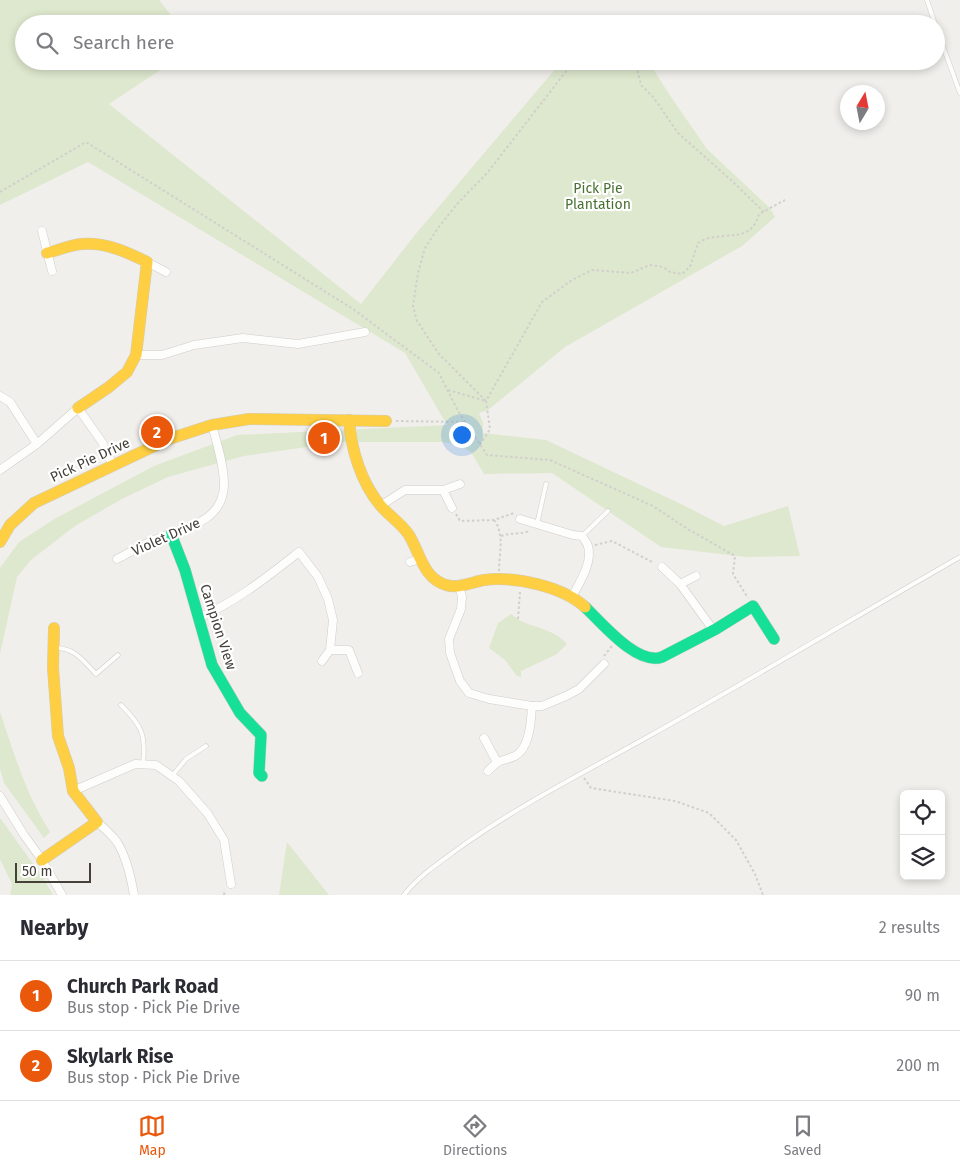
<!DOCTYPE html>
<html lang="en">
<head>
<meta charset="utf-8">
<style>
	:root { --surface:#fff; --page:#f2f2f3; --text:#2b2b33; --muted:#7c7c81; --line:#e1e1e2; --accent:#ea580c }
	body { margin:0; font-family:"Fira Sans",sans-serif; background:var(--page); color:var(--text) }
	.controls { position:absolute; right:15px; bottom:15px; display:grid; overflow:hidden; border-radius:8px; box-shadow:0 2px 8px #0003 }
	.controls button { width:45px; height:45px; display:grid; place-items:center; padding:0; border:0; border-bottom:1px solid var(--line); background:var(--surface); color:var(--text); font:25px sans-serif }
	.compass { position:absolute; left:840px; top:85px; width:45px; height:45px; border-radius:50%; background:var(--surface); box-shadow:0 2px 8px #0003; rotate:10deg }
	.scale { position:absolute; left:15px; bottom:12px; width:76px; box-sizing:border-box; padding-left:5px; border:2px solid #454038; border-top:0; font-size:14px; line-height:18px; white-space:nowrap; color:#454038; -webkit-text-stroke:4px #fff; paint-order:stroke }
	.you { position:absolute; left:461px; top:434px; width:18px; height:18px; margin:-12px; border:4px solid #fff; border-radius:50%; background:#1a73e8; box-shadow:0 0 0 8px #1a73e833 }
	.badge { display:grid; place-items:center; width:32px; height:32px; border-radius:50%; background:var(--accent); color:#fff; font-size:16px; font-weight:700 }
	.pin { position:absolute; translate:-50% -50%; border:2px solid #fff; box-shadow:0 1px 5px #0006 }
	.list { margin:0; padding:0; list-style:none }
	h2 { display:flex; justify-content:space-between; align-items:center; height:65px; margin:0; padding:0 20px; font-size:21px }
	h2 small { font-size:16px; font-weight:400; color:var(--muted) }
	.list li { display:grid; grid-template-columns:32px 1fr auto; gap:15px; align-items:center; box-sizing:border-box; height:70px; padding:0 20px; border-top:1px solid var(--line) }
	.list b { display:block; font-size:19px; white-space:nowrap }
	.list p { margin:0; font-size:16px; white-space:nowrap; color:var(--muted) }
	.list em { font-size:16px; font-style:normal; color:var(--muted) }
	.icon { flex:none; width:28px; height:28px; fill:none; stroke:currentColor; stroke-width:2; stroke-linecap:round; stroke-linejoin:round }
	.map { position:relative; flex:none; width:960px; height:895px; overflow:hidden }
	.search { position:absolute; background:var(--surface); box-shadow:0 2px 8px #0003; left:15px; right:15px; top:15px; height:55px; display:flex; align-items:center; gap:12px; box-sizing:border-box; padding:0 18px; border-radius:28px; color:var(--muted); font-size:19px }
	.sheet { height:205px; background:var(--surface) }
	nav { display:flex; justify-content:space-around; align-items:center; box-sizing:border-box; height:70px; border-top:1px solid var(--line); background:var(--surface); font-size:14px; color:var(--muted) }
	nav a { display:grid; justify-items:center; gap:2px }
	nav .on { color:var(--accent) }
	.map>svg:first-child { display:block }
	.green { fill:#dee8ce }
	.lines { fill:none; stroke-linecap:round; stroke-linejoin:round }
	.lane-casing { stroke:#cfcdc9; stroke-width:5 }
	.street-casing { stroke:#cfcdc9; stroke-width:9 }
	.fast-casing { stroke:#cfccc3; stroke-width:12 }
	.slow-casing { stroke:#cfccc3; stroke-width:12 }
	.path { stroke:#d1cfcc; stroke-width:2; stroke-dasharray:2.5 2.5; stroke-linecap:butt }
	.lane { stroke:#fdfdfc; stroke-width:4 }
	.street { stroke:#fdfdfc; stroke-width:8 }
	.fast { stroke:#16e098; stroke-width:11 }
	.slow { stroke:#ffcf43; stroke-width:11 }
	.labels { text-anchor:middle; dominant-baseline:central; stroke-width:4.5; stroke-linejoin:round; paint-order:stroke }
	.park-label { font-size:14px; fill:#497132; stroke:#fff }
	.street-label { font-size:14px; fill:#454038; stroke:#fff }
</style>
</head>
<body>
<div class="map">
<svg width="960" height="895" viewBox="0 0 960 895">
	<rect width="100%" height="100%" fill="#f1efeb"/>
	<g class="green">
		<polygon points="0,0 159,0 178,24 24,24 24,61 174,61 109,104 361,304 414,236 562,61 648,61 671,97 707,149 770,208 775,217 742,246 565,347 488,410 479,413 483,423 483,433 546,440 685,506 724,526 788,506 800,556 746,557 661,547 552,473 484,474 471,452 459,445 442,442 343,442 244,456 168,477 122,499 75,526 31,560 17,577 0,654 0,568 19,542 56,518 154,466 237,435 447,425 405,353 88,162 0,205"/>
		<path d="M511,614C516,618 522,622 528,624C542,629 557,632 567,644L557,654L521,671V677L517,676L505,660L489,648L498,623Z"/>
		<path d="M0,712C15,756 25,792 50,832L44,838L4,783L0,769Z"/>
		<polygon points="0,818 44,879 53,895 10,895 12,884 0,859"/>
		<polygon points="287,842 329,895 279,895"/>
	</g>
	<g class="lines">
		<defs>
			<g id="lane">
				<polyline points="927,0 935,24"/>
				<polyline points="936,27 960,93"/>
				<polyline points="537,524 546,484"/>
				<polyline points="582,536 608,511"/>
				<path d="M55,648C76,648 83,661 96,674L118,655"/>
				<path d="M121,705C142,726 146,734 143,764"/>
				<polyline points="172,776 186,759 206,746"/>
				<path d="M404,895C418,877 437,864 455,851C517,806 585,772 651,735C755,677 857,616 960,557"/>
			</g>
			<g id="street">
				<polyline points="42,231 52,271"/>
				<polyline points="147,262 166,272"/>
				<polyline points="136,355 162,355 194,345 243,338 298,344 365,332"/>
				<polyline points="0,396 10,402 37,444"/>
				<polyline points="0,470 37,444 78,408 102,442 113,466"/>
				<polyline points="443,490 460,484"/>
				<polyline points="380,506 405,490 443,490 452,508"/>
				<path d="M520,519L573,535L582,536C584,539 587,543 588,546C593,563 579,583 572,597"/>
				<path d="M117,559C129,553 141,545 154,540C181,528 223,524 224,485C224,465 217,444 212,425"/>
				<polyline points="410,562 420,559"/>
				<polyline points="662,567 680,584 714,631"/>
				<polyline points="680,584 696,576"/>
				<polyline points="459,585 462,597 461,609 449,639 450,653 460,681 469,693 489,699 532,706 542,706 566,696 579,689 604,664"/>
				<path d="M198,618C236,602 267,577 299,552L318,577L328,599L333,620L330,650L322,661"/>
				<polyline points="330,650 349,650 358,673"/>
				<polyline points="484,738 497,762"/>
				<path d="M488,771C500,758 501,762 515,756C530,748 531,721 532,706"/>
				<polyline points="73,791 135,764 156,765 179,781 208,814 224,840 231,884"/>
				<polyline points="0,796 24,835 42,860 62,895"/>
				<path d="M97,822C104,828 112,835 117,842C127,858 131,877 134,895"/>
			</g>
			<g id="fast">
				<polyline points="171,534 185,570 212,665 240,713 261,735 259,773 262,776"/>
				<path d="M585,607C601,622 637,666 662,657L716,629L753,606L774,639"/>
			</g>
			<g id="slow">
				<path d="M47,253C59,250 70,245 82,244C105,242 127,252 147,262L136,355L127,372L109,387L78,408"/>
				<path d="M349,420C351,449 361,482 380,505C389,516 401,523 409,535C420,553 423,578 446,585C458,589 472,582 484,580C514,576 562,586 585,607"/>
				<polyline points="0,542 10,525 34,503 169,439 212,425 249,419 386,421"/>
				<polyline points="42,860 97,822 73,791 69,768 58,736 53,668 54,628"/>
			</g>
		</defs>
		<use href="#lane" class="lane-casing"/>
		<use href="#street" class="street-casing"/>
		<use href="#fast" class="fast-casing"/>
		<use href="#slow" class="slow-casing"/>
		<g class="path">
			<polyline points="635,61 641,85 654,98 678,133 731,180 764,212"/>
			<polyline points="0,192 86,142 353,309 439,373 458,411 487,455 550,460 653,506 686,528 735,556 733,574 748,598"/>
			<polyline points="448,390 486,401 439,354 417,321 413,306 418,273 425,248 438,228 457,204 488,172 574,61"/>
			<polyline points="396,421 466,422"/>
			<path d="M480,445L490,429L486,401L542,302L572,280L592,270L631,273L650,265L663,267L670,272L682,274L690,267L698,243C701,241 705,239 709,238C730,233 752,241 759,214L785,200"/>
			<polyline points="456,514 460,521 494,520 514,513"/>
			<path d="M494,520C505,534 499,554 499,571"/>
			<path d="M501,536C512,532 520,535 529,531"/>
			<polyline points="595,545 612,541 654,563"/>
			<polyline points="518,619 520,592"/>
			<polyline points="604,656 612,646"/>
			<polyline points="584,778 591,788 675,801 709,813 736,840 755,874 763,895"/>
			<polyline points="224,895 225,890"/>
		</g>
		<use href="#lane" class="lane"/>
		<use href="#street" class="street"/>
		<use href="#fast" class="fast"/>
		<use href="#slow" class="slow"/>
	</g>
	<g class="labels">
		<g class="park-label">
			<text x="598" y="188">Pick Pie<tspan x="598" dy="16">Plantation</tspan></text>
		</g>
		<g class="street-label">
			<text transform="translate(90 460) rotate(-25)">Pick Pie Drive</text>
			<text transform="translate(166 537) rotate(-24)">Violet Drive</text>
			<text transform="translate(218 627) rotate(72)">Campion View</text>
		</g>
	</g>
</svg>
<div class="controls">
<button><svg class="icon" aria-label="locate" viewBox="0 0 24 24"><circle cx="12" cy="12" r="6"/><path d="M12 2v4M12 18v4M2 12h4M18 12h4"/></svg></button>
<button><svg class="icon" aria-label="layers" viewBox="0 0 24 24"><path d="M12 4l9 5-9 5-9-5zM3 14l9 5 9-5"/></svg></button>
</div>
<svg class="compass" viewBox="-18 -18 36 36"><path d="M0-13l5 13h-10z" fill="#e53935"/><path d="M0 13l5-13h-10z" fill="#7c7c81"/></svg>
<div class="scale">50 m</div>
<div class="you"></div>
<div class="pin badge" style="left:324px;top:438px">1</div>
<div class="pin badge" style="left:157px;top:432px">2</div>
<div class="search"><svg class="icon" aria-label="search" viewBox="0 0 24 24"><circle cx="10" cy="10" r="6"/><path d="M15 15l6 6"/></svg>Search here</div>
</div>
<section class="sheet">
<h2>Nearby<small>2 results</small></h2>
<ul class="list">
<li><span class="badge">1</span><div><b>Church Park Road</b><p>Bus stop · Pick Pie Drive</p></div><em>90 m</em></li>
<li><span class="badge">2</span><div><b>Skylark Rise</b><p>Bus stop · Pick Pie Drive</p></div><em>200 m</em></li>
</ul>
</section>
<nav>
<a class="on"><svg class="icon" aria-label="map" viewBox="0 0 24 24"><path d="M3 6l6-2 6 2 6-2v14l-6 2-6-2-6 2zM9 4v14M15 6v14"/></svg>Map</a>
<a><svg class="icon" aria-label="directions" viewBox="0 0 24 24"><path d="M12 3l9 9-9 9-9-9zM9 14v-3h6M13 9l2 2-2 2"/></svg>Directions</a>
<a><svg class="icon" aria-label="saved" viewBox="0 0 24 24"><path d="M7 4h10v16l-5-4-5 4z"/></svg>Saved</a>
</nav>
</body>
</html>
